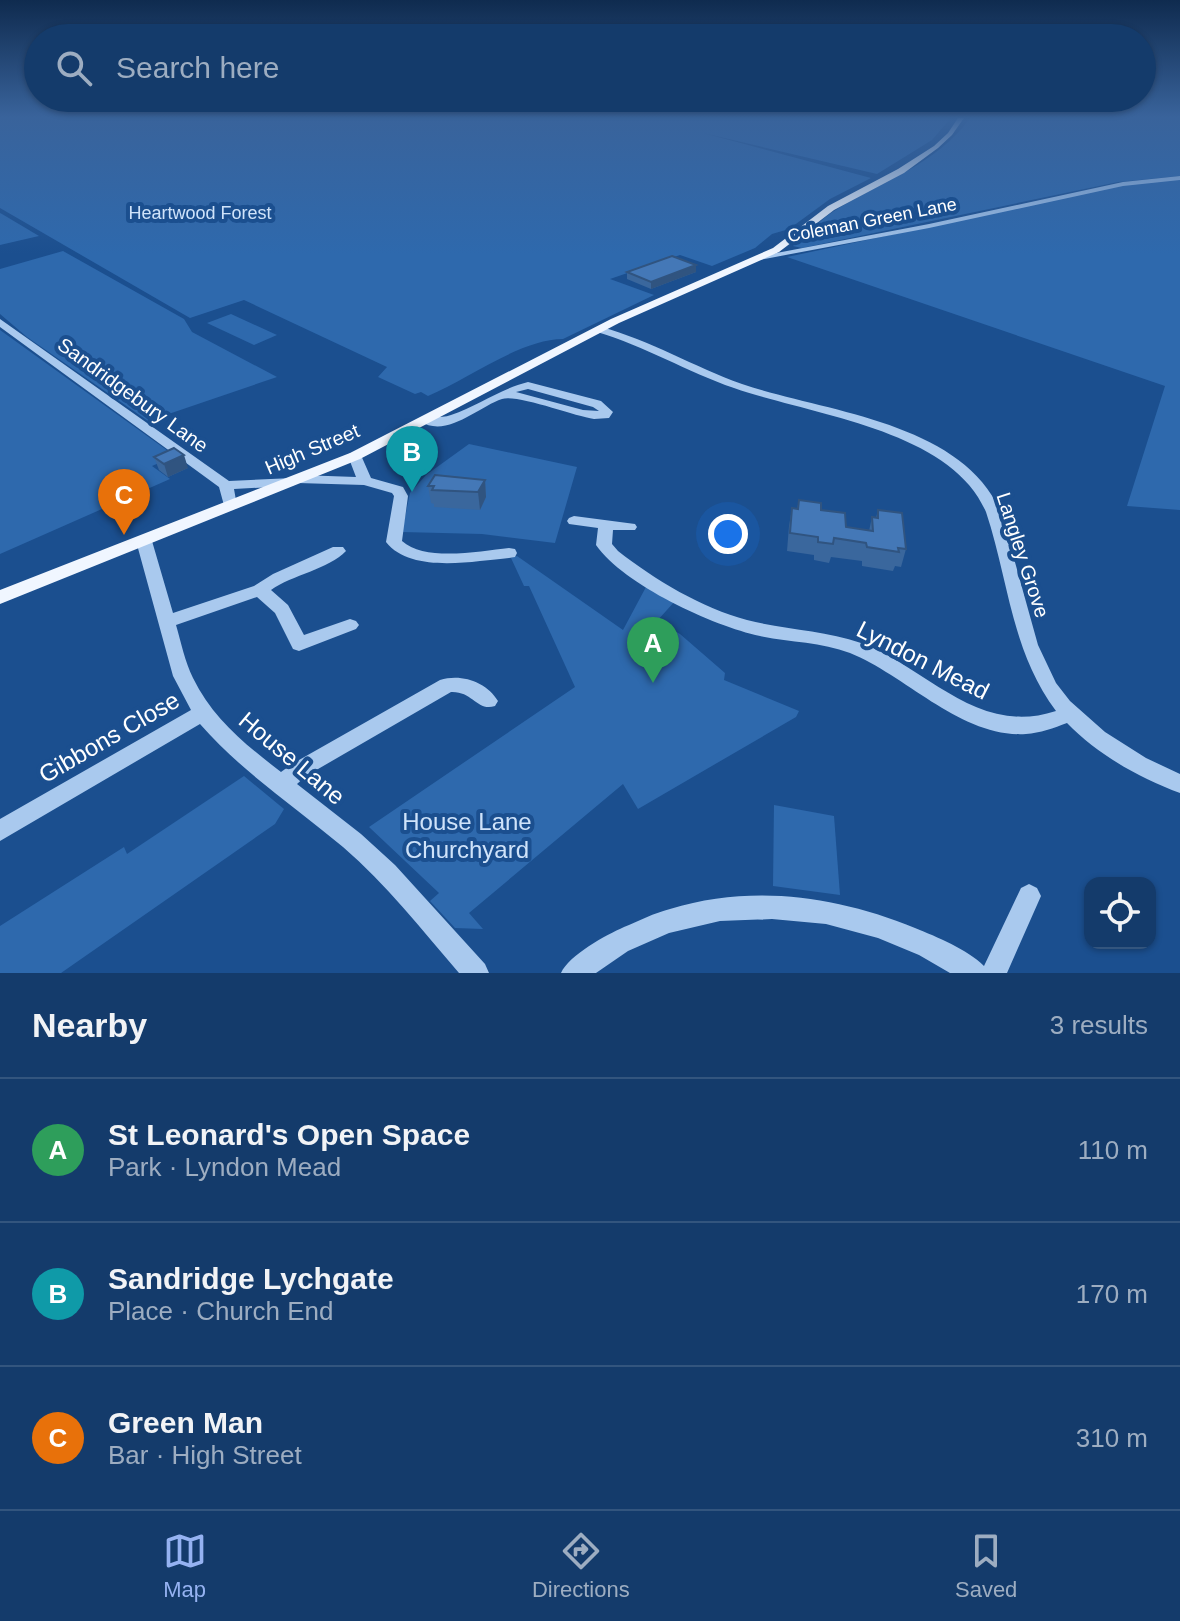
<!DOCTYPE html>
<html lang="en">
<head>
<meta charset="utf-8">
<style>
	:root { --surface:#143b6b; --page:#214673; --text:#f1f3f6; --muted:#9dadc1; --line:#33557e; --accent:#95b2f1 }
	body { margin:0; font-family:Helvetica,sans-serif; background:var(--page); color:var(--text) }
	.controls { position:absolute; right:24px; bottom:24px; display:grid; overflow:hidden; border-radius:16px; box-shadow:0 2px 6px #0004 }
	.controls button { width:72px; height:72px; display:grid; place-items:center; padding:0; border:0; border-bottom:2px solid var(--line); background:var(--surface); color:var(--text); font:40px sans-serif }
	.you { position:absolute; left:728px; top:534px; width:28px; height:28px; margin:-20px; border:6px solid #fff; border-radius:50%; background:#1a73e8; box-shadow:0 0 0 12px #1a73e833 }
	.badge { display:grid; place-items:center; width:52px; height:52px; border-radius:50%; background:var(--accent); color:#fff; font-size:26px; font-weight:700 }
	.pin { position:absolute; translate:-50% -66px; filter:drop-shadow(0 2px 4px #0008) }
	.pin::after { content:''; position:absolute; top:42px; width:28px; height:24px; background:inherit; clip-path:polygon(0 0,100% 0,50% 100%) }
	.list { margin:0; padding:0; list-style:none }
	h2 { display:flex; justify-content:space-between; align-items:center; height:104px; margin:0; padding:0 32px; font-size:34px }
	h2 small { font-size:26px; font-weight:400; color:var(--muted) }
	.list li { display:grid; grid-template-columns:52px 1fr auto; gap:24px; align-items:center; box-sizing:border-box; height:144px; padding:0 32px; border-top:2px solid var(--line) }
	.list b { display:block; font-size:30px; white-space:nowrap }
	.list p { margin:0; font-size:26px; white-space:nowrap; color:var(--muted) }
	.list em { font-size:26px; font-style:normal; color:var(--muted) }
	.icon { flex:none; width:44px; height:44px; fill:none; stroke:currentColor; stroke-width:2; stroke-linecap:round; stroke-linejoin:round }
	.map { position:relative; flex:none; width:1180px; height:973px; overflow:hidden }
	.search { position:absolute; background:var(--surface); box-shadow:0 2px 6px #0004; left:24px; right:24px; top:24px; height:88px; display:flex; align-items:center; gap:20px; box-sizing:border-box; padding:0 28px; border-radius:44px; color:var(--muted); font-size:30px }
	.sheet { height:536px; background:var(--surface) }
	nav { display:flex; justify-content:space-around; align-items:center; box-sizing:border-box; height:112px; border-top:2px solid var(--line); background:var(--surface); font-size:22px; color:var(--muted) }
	nav a { display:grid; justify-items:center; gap:4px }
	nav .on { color:var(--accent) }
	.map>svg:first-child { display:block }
	.green { fill:#2e69ad }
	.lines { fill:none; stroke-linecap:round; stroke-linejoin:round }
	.minor { fill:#a9c9ee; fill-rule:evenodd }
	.major { fill:#f0f6ff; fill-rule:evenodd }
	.wall { fill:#3a679d }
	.shaded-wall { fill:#305480 }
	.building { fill:#4478b7; stroke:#305480; stroke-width:2 }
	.labels { text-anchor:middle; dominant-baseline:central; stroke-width:8; stroke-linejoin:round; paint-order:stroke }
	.far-park-label { font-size:18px; fill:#cfe3fa; stroke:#1b4f8f }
	.far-street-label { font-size:18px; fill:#fff; stroke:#1b4f8f }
	.street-label { font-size:20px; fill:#fff; stroke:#1b4f8f }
	.near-street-label { font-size:24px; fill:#fff; stroke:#1b4f8f }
	.near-park-label { font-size:24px; fill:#cfe3fa; stroke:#1b4f8f }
</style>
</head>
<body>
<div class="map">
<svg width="1180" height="973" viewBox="0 0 1180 973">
	<rect width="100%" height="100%" fill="#1b4f8f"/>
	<g class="green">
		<path d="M0,118H949L950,119L932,140L877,174L703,133L871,178L830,199L789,229L772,234L755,248L712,266L680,255L610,279L654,295L563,339C521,339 468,379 428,396L421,392L415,394L378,377L387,367L244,300L190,318L0,208Z"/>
		<path d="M970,118H1180V176L1118,182L802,248L793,246C806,235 818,222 831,213C879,182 937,165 970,118Z"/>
		<polygon points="1180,179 1180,510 1127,506 1165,386 787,257 1129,184"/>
		<polygon points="0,213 2,214 39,236 0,245"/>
		<polygon points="63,251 184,319 192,332 277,377 148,421 27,337 0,314 0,269"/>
		<polygon points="231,314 277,335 254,345 207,323"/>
		<polygon points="0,330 175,456 152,466 170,479 0,554"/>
		<polygon points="469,444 577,467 555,543 482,534 402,532 410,493 426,475"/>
		<polygon points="517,556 623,630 646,587 675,601 657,621 680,634 725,673 724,680 799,711 796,717 638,809 623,784 469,913 483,929 455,928 430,901 439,893 369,827 575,687 529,586 524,586 511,558"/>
		<polygon points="244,776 284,809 275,824 61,973 0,973 0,926 124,847 127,854"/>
		<polygon points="774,805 834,816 840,895 773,886"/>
	</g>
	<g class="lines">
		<g class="minor">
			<polygon points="1180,176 1180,180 1123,186 929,228 759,260 755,257 929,224 1123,182"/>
			<path d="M0,319L229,481L293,478L299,475L356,477L348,456L350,453H360L371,478L403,487L408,496L402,541C425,562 480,551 509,548L515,549L517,553L515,557L509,558C474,561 411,574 386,542L394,496L392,493L364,485L298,483L292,486L234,489L237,506L230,510L225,509L219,487L0,327Z"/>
			<path d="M601,327C650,340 694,367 742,384C825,412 961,421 1001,512L1038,645L1056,683L1070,701L1105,732L1146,758L1180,774V793C1139,778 1097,754 1067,723C1054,728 1040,733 1026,734C961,738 907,676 850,653C821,642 789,642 760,636C713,626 624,585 596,545L598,528L569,524L567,521L569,518L574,516L635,524L637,527L635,530H613L612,544L618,551C655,580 702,608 747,620C785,630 824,630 861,643C928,668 977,737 1056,711C1011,651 1009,581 986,512C951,429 810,415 734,388C687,372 645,346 597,332L596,330Z"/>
			<path d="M528,382L601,401L613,412L609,418L594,419C574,416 517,394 502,399C478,407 446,439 420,421C428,415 440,419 451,415C478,406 500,389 528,382ZM528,389L593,407L599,411L583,410L516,392Z"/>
			<path d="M144,536L152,541L173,613L254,586L273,574L333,547H343L346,551C329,569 292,575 271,590L288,605L304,635L350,619L356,621L359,625L356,629L299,651L293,649L275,613L257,597L176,625C181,642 185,662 193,678C213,719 246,745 281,772L292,764L440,680C461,673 487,682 498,701L495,706C477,712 473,691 451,692L306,776L297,784L361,834L395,865L485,964L489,973H459C422,930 386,884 343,847C294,806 242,772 200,724L0,841V819L191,710L173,676L136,541Z"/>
			<path d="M1029,884L1037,888L1041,896L1007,973H950L919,955L878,938L826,924L772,919L720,921L669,933L628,951L596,973H561C569,955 606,935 624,927C639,921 654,913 670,909C753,884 836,896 915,928C937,937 967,949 984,966L1021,888Z"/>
		</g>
		<polygon class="major" points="958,118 964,118 952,135 938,148 904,173 834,210 779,252 619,323 360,459 0,604 0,590 350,453 611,319 773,248 828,206 898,169 934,146 948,133"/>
	</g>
	<g class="wall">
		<polygon points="696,265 696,272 651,289 627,279 627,272"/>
		<polygon points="154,457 188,468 168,477 159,470"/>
		<polygon points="485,480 486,497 480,510 434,507 434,504 431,503 428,486"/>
		<polygon points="799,500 821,510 846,527 869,531 872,517 876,518 878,510 906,549 901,567 895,566 893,571 862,566 862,561 831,557 829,563 814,560 814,555 787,551 789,526 792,508 797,509"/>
	</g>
	<g class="shaded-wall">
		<polygon points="696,265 696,272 651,289 651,282"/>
		<polygon points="184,455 188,468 168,477 164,464"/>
		<polygon points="485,480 486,497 480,510 478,492"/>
	</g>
	<g class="building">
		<polygon points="672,256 696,265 651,282 627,272"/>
		<polygon points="174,448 184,455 164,464 154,457"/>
		<polygon points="435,475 485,480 478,492 432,490 434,486 428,486"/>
		<polygon points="799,500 821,503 821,510 845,513 846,527 873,531 872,517 878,518 878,510 902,513 906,549 898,548 899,552 867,547 866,543 834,538 833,544 818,542 818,537 790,533 792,508 798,509"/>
	</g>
	<linearGradient id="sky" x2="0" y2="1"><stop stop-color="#0f2b4f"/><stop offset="0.46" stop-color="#39639b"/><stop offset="1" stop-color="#39639b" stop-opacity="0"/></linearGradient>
	<rect width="1180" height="254" fill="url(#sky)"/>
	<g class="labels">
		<g class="far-park-label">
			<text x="200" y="213">Heartwood Forest</text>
		</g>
		<g class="far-street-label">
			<text transform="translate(872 220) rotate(-11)">Coleman Green Lane</text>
		</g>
		<g class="street-label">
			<text transform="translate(133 395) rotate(36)">Sandridgebury Lane</text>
			<text transform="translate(312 449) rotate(-23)">High Street</text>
			<text transform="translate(1023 555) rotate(72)">Langley Grove</text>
		</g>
		<g class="near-street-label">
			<text transform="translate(923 660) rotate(27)">Lyndon Mead</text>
			<text transform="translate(109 737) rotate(-30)">Gibbons Close</text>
			<text transform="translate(292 758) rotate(40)">House Lane</text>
		</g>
		<g class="near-park-label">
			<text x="467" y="821">House Lane<tspan x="467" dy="28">Churchyard</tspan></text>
		</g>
	</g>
</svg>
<div class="controls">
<button><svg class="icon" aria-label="locate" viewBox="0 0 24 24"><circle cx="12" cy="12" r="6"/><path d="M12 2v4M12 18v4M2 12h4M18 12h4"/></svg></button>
</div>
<div class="you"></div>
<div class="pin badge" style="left:653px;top:683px;background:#2e9e5b">A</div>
<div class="pin badge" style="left:412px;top:492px;background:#0f9aa8">B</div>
<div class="pin badge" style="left:124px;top:535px;background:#e8710a">C</div>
<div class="search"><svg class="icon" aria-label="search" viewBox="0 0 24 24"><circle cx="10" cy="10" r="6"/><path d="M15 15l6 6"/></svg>Search here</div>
</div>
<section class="sheet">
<h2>Nearby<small>3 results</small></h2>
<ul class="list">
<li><span class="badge" style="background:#2e9e5b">A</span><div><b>St Leonard's Open Space</b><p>Park · Lyndon Mead</p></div><em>110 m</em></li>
<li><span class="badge" style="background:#0f9aa8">B</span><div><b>Sandridge Lychgate</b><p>Place · Church End</p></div><em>170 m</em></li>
<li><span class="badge" style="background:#e8710a">C</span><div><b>Green Man</b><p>Bar · High Street</p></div><em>310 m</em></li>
</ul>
</section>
<nav>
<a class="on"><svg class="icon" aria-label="map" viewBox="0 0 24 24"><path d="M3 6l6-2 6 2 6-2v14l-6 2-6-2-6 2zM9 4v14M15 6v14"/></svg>Map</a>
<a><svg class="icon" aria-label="directions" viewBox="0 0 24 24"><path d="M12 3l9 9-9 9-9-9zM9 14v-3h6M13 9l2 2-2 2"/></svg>Directions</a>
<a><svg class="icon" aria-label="saved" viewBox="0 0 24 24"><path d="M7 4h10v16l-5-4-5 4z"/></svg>Saved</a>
</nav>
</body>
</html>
